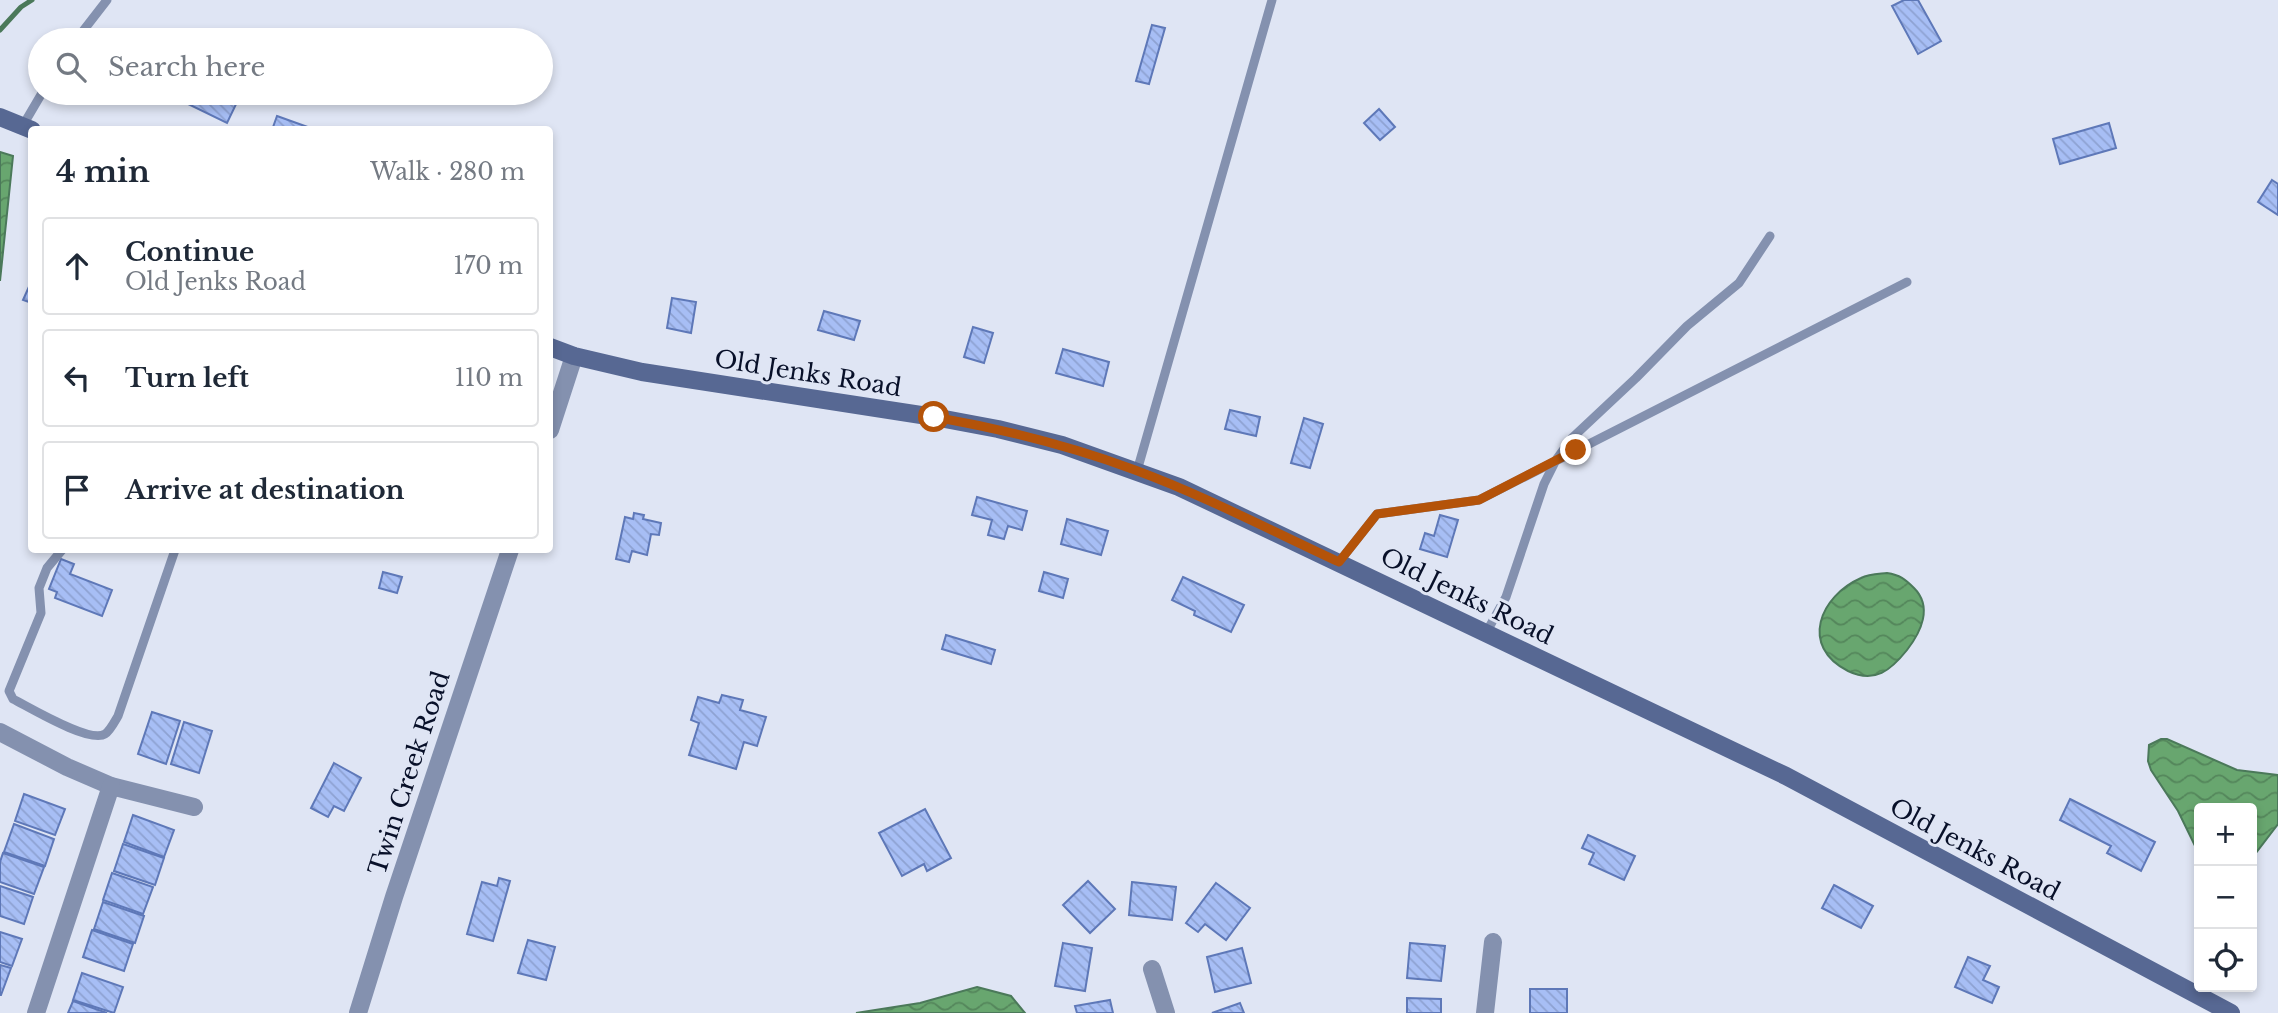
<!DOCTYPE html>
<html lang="en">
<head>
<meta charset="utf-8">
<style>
	:root { --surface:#fff; --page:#f6f6f7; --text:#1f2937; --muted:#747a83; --line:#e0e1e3 }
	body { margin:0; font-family:"Libre Baskerville",serif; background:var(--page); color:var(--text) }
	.controls { position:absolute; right:21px; bottom:21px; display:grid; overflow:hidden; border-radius:7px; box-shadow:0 4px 10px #0003 }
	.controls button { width:63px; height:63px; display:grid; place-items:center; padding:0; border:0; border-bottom:2px solid var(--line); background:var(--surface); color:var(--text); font:35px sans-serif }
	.stop { position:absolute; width:21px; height:21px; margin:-16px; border:5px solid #b45309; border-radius:50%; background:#fff }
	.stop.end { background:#b45309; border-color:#fff; box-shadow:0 2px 7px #0008 }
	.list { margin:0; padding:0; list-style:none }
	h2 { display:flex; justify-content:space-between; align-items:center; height:91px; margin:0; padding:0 28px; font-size:30px }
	h2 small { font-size:23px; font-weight:400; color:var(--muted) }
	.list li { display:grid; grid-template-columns:46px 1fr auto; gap:21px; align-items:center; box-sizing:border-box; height:98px; margin:0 14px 14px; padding:0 14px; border:2px solid var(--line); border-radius:7px }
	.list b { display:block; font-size:26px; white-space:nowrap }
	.list p { margin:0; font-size:23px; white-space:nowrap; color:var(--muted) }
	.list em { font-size:23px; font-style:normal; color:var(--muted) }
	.icon { flex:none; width:38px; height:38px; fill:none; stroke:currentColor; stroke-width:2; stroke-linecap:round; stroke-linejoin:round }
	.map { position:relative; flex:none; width:2278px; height:1013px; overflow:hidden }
	.search { position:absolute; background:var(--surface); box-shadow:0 4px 10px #0003; left:28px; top:28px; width:525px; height:77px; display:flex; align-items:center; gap:18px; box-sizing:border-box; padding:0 24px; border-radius:38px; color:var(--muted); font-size:26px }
	.panel { position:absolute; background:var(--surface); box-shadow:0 4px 10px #0003; left:28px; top:126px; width:525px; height:427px; border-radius:7px }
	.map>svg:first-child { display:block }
	.water { fill:url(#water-waves); stroke:#4b795a; stroke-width:2 }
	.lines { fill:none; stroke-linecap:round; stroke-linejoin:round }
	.stream { stroke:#4b795a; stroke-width:5 }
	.building { fill:url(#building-back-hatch); stroke:#5e78b8; stroke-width:2 }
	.lane { stroke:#8491af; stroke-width:9 }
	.street { stroke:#8491af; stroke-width:18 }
	.secondary { stroke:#576893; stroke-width:18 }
	.route { stroke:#b45309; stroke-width:9 }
	.labels { text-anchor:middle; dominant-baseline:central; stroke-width:6; stroke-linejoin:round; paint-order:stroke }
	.street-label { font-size:24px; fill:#081029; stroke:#dfe5f4 }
</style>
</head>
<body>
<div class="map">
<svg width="2278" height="1013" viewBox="0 0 2278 1013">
	<defs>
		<pattern id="water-waves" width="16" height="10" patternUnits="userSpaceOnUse" patternTransform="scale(1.75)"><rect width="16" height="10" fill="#68a66f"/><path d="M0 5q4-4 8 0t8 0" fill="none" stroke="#54865b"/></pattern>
		<pattern id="building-back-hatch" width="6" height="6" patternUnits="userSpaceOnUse" patternTransform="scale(1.75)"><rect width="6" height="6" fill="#a7bef5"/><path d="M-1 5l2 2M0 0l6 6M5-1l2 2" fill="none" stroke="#8ea2d2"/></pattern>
	</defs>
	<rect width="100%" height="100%" fill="#dfe5f4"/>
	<g class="water">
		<polygon points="0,152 13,156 0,281"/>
		<path d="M1887,573C1900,575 1905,579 1914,588C1933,607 1921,632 1907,650C1891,670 1875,684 1848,671C1799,646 1820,596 1861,578C1869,574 1879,574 1887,573Z"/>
		<polygon points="2161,739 2167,739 2237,770 2278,775 2278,824 2252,858 2252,808 2199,808 2199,854 2178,811 2151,770 2148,761 2149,745"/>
		<polygon points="977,987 1011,996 1025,1013 856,1013 920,1003"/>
	</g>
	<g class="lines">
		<polyline class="stream" points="0,30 21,7 32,0"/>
	</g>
	<g class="building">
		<polygon points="1904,0 1918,0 1941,41 1918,54 1892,6"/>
		<polygon points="1152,25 1165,28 1149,84 1136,81"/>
		<polygon points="188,93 228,93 239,98 227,123 184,102"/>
		<polygon points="1379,109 1395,127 1380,140 1364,123"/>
		<polygon points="277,116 316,130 272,130"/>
		<polygon points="2109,123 2116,148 2060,164 2053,139"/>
		<polygon points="2272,180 2278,184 2278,215 2258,202"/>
		<polygon points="32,280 32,303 23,300"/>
		<polygon points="672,298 696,302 691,333 667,328"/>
		<polygon points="824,311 860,321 854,340 818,330"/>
		<polygon points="973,327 993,333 984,363 964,357"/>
		<polygon points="1063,349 1109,362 1103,386 1056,373"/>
		<polygon points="1230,410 1260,417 1256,436 1225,429"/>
		<polygon points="1304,418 1323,424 1310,468 1291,463"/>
		<polygon points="977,497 1027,511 1022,530 1008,526 1004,539 988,535 992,520 972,515"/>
		<polygon points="634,513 644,515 643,519 661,523 659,535 651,534 647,555 632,551 629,562 616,559 625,517 633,519"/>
		<polygon points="1440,515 1458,520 1447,557 1420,549 1425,533 1434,536"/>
		<polygon points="1067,519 1108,531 1101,555 1061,544"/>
		<polygon points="61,559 74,564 70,574 112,590 102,616 55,598 57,592 49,589"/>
		<polygon points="383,572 402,577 397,593 379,588"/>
		<polygon points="1044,572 1068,579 1063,598 1039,591"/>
		<polygon points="1183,577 1244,605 1231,632 1194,615 1195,611 1172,600"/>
		<polygon points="946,635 995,650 991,664 942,649"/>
		<polygon points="722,695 743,700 740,710 766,717 757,746 744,742 736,769 689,755 699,723 691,720 698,697 719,703"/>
		<polygon points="152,712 180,721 166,764 138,754"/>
		<polygon points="184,722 212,731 199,773 171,764"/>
		<polygon points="334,763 361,778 344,811 334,806 328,817 311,808"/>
		<polygon points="24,794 65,809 55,835 15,821"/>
		<polygon points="2070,799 2155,842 2141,871 2107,853 2111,846 2060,820"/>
		<polygon points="925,809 951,858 927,871 924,864 902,876 879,833"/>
		<polygon points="133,815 174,830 164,857 124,842"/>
		<polygon points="14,824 54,839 45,866 4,852"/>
		<polygon points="1588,835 1635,856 1624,880 1589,864 1594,853 1582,848"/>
		<polygon points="123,844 164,858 155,885 114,871"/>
		<polygon points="3,853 44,867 34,894 0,882 0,862"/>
		<polygon points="112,873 153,887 143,914 103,900"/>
		<polygon points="499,878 510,881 493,941 467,934 482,882 497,886"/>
		<polygon points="1088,881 1115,909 1090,933 1063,905"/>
		<polygon points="1132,882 1176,887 1172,920 1129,915"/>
		<polygon points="1216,883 1250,908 1226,940 1205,924 1198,932 1186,923"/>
		<polygon points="1834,885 1873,906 1861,928 1822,908"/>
		<polygon points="0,886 33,897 24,924 0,916"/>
		<polygon points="103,902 144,916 135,943 94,929"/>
		<polygon points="92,930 133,944 124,971 83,957"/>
		<polygon points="0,932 22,939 12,966 0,962"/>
		<polygon points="528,940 555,947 546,980 518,973"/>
		<polygon points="1063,943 1092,948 1085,991 1055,986"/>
		<polygon points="1410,943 1445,946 1441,981 1407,978"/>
		<polygon points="1242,948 1251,983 1215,992 1207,957"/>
		<polygon points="1968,957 1990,966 1983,980 1999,987 1992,1003 1955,987"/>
		<polygon points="0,965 11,968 1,995 0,995"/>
		<polygon points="82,973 123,987 114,1013 73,1000"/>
		<rect x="1530" y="989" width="37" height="24"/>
		<polygon points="1407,998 1441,999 1441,1013 1407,1013"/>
		<polygon points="1110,1000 1113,1013 1077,1013 1075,1006"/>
		<polygon points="73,1001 107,1013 68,1013"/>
		<polygon points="1240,1003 1244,1013 1212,1013"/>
	</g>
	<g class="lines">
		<g class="lane">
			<polyline points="76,40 107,0"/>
			<polyline points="22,127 42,93"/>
			<polyline points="1137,471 1272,0"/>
			<path d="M62,550L47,568L39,588L41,613L9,691L13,699C29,707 90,744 105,734C110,731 115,721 118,716L175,550"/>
			<polyline points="1339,562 1377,514 1479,500 1907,282"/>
			<polyline points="1486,633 1506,597 1544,484 1556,460 1572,438 1636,378 1687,326 1739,283 1770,236"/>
		</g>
		<g class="street">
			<polyline points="550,430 574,356"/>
			<polyline points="0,732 67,767 111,786 194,807"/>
			<polyline points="1152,969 1166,1013"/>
			<polyline points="36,1013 111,786"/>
			<polyline points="358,1013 394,897 510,550"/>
			<polyline points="1485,1013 1493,942"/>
		</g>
		<g class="secondary">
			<polyline points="0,117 32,130"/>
			<polyline points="550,347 574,356 642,372 934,417 998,429 1062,445 1179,487 1786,776 2231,1013"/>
		</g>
	</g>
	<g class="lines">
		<path class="route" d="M934,417C1003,429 1070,446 1135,470C1205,496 1272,531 1339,562L1377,514L1479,500L1576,450"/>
	</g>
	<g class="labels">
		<g class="street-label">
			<text transform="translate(808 373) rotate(9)">Old Jenks Road</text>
			<text transform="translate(1467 596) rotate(26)">Old Jenks Road</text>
			<text transform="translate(409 773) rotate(-72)">Twin Creek Road</text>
			<text transform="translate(1975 849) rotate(28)">Old Jenks Road</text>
		</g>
	</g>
</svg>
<div class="controls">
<button>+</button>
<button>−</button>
<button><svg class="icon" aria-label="locate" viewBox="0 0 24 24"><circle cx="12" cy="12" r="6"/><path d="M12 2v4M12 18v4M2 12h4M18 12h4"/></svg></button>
</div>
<div class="stop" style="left:934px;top:417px"></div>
<div class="stop end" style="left:1576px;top:450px"></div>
<div class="search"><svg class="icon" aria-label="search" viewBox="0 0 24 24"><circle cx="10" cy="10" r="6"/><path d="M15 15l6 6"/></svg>Search here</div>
<section class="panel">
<h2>4 min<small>Walk · 280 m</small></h2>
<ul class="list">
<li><svg class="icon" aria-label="ahead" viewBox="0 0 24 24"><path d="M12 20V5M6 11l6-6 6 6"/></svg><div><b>Continue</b><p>Old Jenks Road</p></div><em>170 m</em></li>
<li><svg class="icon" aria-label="left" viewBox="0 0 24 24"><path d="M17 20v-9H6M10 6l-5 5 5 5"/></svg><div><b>Turn left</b></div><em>110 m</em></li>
<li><svg class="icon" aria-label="arrive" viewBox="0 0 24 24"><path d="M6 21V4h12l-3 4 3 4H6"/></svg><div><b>Arrive at destination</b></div></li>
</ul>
</section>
</div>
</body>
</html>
